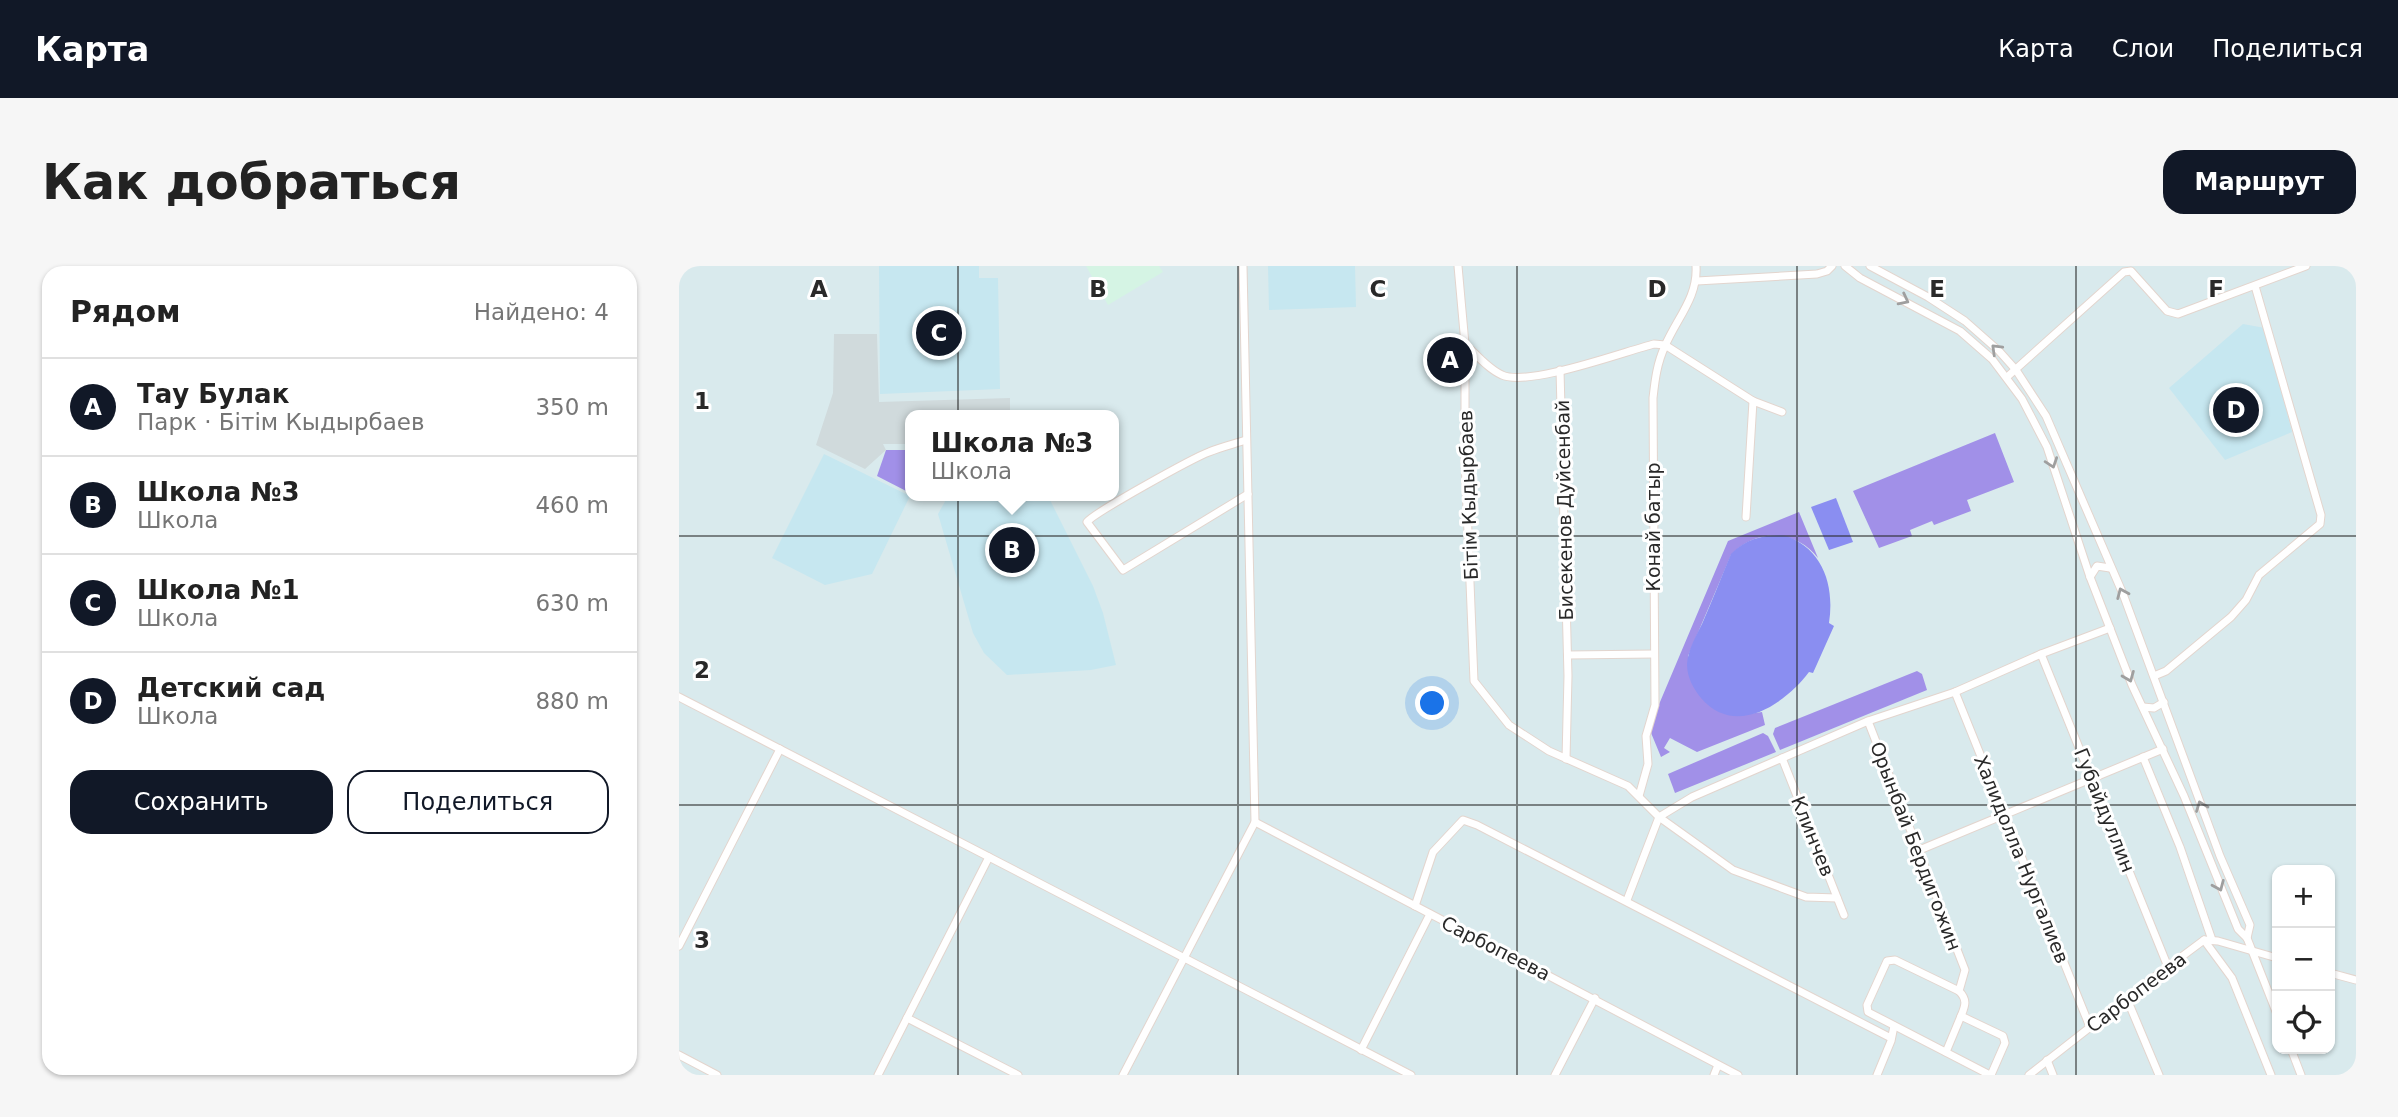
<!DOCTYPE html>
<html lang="ru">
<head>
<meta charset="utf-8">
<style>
	:root { --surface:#fff; --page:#f6f6f6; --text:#222; --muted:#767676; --line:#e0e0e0; --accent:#111827 }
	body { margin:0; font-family:"DejaVu Sans",sans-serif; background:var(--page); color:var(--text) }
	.controls { position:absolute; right:21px; bottom:21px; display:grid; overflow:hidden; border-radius:14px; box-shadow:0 2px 5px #0004 }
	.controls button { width:63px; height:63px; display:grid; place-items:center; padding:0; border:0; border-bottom:2px solid var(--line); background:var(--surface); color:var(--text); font:35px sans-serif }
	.you { position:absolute; left:754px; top:438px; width:24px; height:24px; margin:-18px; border:5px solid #fff; border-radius:50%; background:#1a73e8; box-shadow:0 0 0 10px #1a73e833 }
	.badge { display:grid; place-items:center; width:46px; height:46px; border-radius:50%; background:var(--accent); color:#fff; font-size:23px; font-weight:700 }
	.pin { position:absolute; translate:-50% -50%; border:4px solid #fff; box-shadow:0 2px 7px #0006 }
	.popup { position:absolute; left:226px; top:144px; width:214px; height:91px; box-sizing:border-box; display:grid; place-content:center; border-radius:14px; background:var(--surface); filter:drop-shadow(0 2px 5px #0005); font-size:23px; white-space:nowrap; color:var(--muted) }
	.popup b { font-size:26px; color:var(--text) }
	.popup::after { content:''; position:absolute; left:50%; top:100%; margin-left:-14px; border:14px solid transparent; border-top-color:var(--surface) }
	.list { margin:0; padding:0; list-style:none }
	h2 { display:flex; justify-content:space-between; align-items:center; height:91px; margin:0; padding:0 28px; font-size:30px }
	h2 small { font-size:23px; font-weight:400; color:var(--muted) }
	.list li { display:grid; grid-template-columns:46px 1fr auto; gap:21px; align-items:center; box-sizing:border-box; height:98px; padding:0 28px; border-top:2px solid var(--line) }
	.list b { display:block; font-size:26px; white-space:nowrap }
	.list p { margin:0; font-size:23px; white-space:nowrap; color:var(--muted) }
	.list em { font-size:23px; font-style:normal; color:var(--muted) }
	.actions { display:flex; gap:14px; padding:21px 28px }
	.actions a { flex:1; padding:16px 0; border:2px solid var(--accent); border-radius:21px; text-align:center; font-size:24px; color:var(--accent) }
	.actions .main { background:var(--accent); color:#fff }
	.icon { flex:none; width:38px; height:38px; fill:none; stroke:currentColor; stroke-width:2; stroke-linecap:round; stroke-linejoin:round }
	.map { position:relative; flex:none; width:1677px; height:809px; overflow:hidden; border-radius:21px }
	header { display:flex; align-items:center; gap:42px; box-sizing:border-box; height:98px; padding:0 35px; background:var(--accent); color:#fff }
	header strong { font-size:33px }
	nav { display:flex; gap:38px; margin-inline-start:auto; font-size:24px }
	.intro { display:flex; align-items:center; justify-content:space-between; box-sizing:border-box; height:168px; padding:0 42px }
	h1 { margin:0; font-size:49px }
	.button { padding:18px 32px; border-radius:21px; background:var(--accent); color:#fff; font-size:24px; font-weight:700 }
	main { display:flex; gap:42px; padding:0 42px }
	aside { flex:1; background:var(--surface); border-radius:21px; box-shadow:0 2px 5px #0004 }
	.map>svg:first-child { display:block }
	.education { fill:#c6e7f0 }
	.medical { fill:#d5f4e4 }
	.green { fill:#a190e8 }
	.pitch { fill:#8a8ef1 }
	.plaza { fill:#d0dadc }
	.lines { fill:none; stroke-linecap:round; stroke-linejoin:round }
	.minor-casing { stroke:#e3d5ce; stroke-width:9 }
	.minor { stroke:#fff; stroke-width:7 }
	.oneway { stroke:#9f9f9f }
	.grid { fill:none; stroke:#292929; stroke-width:2; stroke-opacity:0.55 }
	.labels { text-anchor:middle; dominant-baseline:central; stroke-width:6; stroke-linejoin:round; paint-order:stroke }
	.street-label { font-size:19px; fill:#292929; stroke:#fff }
	.grid-label { font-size:23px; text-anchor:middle; font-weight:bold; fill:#292929; stroke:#fff; stroke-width:6; stroke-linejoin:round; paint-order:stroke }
</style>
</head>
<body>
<header>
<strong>Карта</strong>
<nav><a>Карта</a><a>Слои</a><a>Поделиться</a></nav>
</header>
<div class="intro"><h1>Как добраться</h1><a class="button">Маршрут</a></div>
<main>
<aside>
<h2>Рядом<small>Найдено: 4</small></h2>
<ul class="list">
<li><span class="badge">A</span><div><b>Тау Булак</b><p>Парк · Бiтiм Кыдырбаев</p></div><em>350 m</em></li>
<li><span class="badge">B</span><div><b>Школа №3</b><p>Школа</p></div><em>460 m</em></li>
<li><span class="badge">C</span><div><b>Школа №1</b><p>Школа</p></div><em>630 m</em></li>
<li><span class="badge">D</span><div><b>Детский сад</b><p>Школа</p></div><em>880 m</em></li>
</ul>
<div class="actions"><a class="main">Сохранить</a><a>Поделиться</a></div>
</aside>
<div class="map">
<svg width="1677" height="809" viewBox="0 0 1677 809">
	<rect width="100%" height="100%" fill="#d9eaed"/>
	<g class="education">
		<polygon points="200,0 300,0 300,12 319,12 321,123 201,128"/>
		<polygon points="589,0 676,0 677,41 590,44"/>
		<polygon points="1564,58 1586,62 1613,166 1546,194 1490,122"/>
		<polygon points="145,188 231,230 193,308 146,319 93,292"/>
		<polygon points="269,230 369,230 414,320 424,347 437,399 412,404 328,409 305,387 294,367 259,248"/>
	</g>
	<polygon class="medical" points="407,0 480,0 484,6 429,39"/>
	<g class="green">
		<polygon points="762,78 781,79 780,109 761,109"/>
		<polygon points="1316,167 1335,216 1288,234 1292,245 1255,259 1253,255 1231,264 1233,270 1200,282 1174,225"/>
		<polygon points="207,184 231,184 231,227 198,210"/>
		<path d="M1120,246L1139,292C1117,263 1076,262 1052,289L1009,390L1034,442L1056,450L1083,446L1086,459L1018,486L991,472L985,482L991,486L982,491L970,462L1049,275Z"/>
		<polygon points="1238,405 1243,408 1248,424 1101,484 1094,468 1096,462"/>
		<polygon points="1084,467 1089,470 1097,486 996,527 989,508"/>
	</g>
	<g class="pitch">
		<polygon points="1157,232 1174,276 1150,284 1132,241"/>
		<path d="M1104,269C1143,281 1156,318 1150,357L1155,360L1134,407L1130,406C1106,438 1056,472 1022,432C1014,422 1008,411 1008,398C1009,384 1017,370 1023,358C1033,335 1042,312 1052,288C1067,273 1083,269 1104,269Z"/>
	</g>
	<polygon class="plaza" points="155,68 198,68 200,136 331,132 331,149 232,149 231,178 204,178 207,184 186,203 137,179 154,127"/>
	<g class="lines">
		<defs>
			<g id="minor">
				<polyline points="779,0 786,78 786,193 795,415 830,459 870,485 949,520 980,551 1054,604 1127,631 1158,632"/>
				<polyline points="1166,0 1181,12 1281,65 1313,93 1343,133 1368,181 1411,311 1453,419 1505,530 1559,663 1568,672 1598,748"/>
				<polyline points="1191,0 1249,31 1286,55 1320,85 1337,104 1367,150 1444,328 1541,590 1571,659 1568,672"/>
				<polyline points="1018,15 1138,8 1148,5 1153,0"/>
				<path d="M786,78C797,88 809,103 823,109C849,121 944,86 975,78L986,79L1074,135L1103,146"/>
				<polyline points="881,104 889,410 887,493"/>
				<polyline points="1328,111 1445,6 1452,5 1488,45 1499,48 1627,0"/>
				<path d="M567,174C555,178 542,181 530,186C514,192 416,246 408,256L444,304L569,228"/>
				<polyline points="1067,251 1074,135"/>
				<polyline points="1411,311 1418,300 1431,302"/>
				<polyline points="1362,388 1489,701"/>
				<polyline points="889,389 975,388"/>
				<polyline points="1475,410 1487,405 1552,351 1567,334 1580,309 1641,258 1642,249 1576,20"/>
				<polyline points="1276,426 1411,761"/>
				<polyline points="0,431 732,809"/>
				<polyline points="1464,441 1475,442 1485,436"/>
				<polyline points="1189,455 1286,704 1280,725 1216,694 1208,695 1188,739 1189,746 1311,809"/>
				<polyline points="1464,491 1501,581 1533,674"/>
				<polyline points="1103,492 1165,649"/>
				<path d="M960,530L969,498L967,470L976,439L974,132C976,114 978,97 986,80C998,52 1019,31 1017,0"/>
				<polyline points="576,556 1059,809"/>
				<polyline points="1238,585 1484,483"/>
				<polyline points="948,634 980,551 1013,531 1189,455 1276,426 1362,388 1431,362"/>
				<polyline points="736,640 754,586 784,554 798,559 1212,772"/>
				<polyline points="1525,674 1553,712 1592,809"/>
				<polyline points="0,680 101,483"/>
				<polyline points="1651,707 1677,714"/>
				<path d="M1280,725C1289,734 1286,740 1282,750L1324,770L1326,777L1312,809"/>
				<polyline points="1448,733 1480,809"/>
				<polyline points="228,752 339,809"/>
				<polyline points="1612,783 1622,809"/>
				<polyline points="682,784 751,648"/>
				<polyline points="1267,786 1282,750"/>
				<polyline points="0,789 38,809"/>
				<polyline points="1368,794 1374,809"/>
				<polyline points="199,809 310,591"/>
				<polyline points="444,809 576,556 564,0"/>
				<polyline points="876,809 916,732"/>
				<polyline points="1035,809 1039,799"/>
				<polyline points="1198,809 1212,775 1215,760"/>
				<polyline points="1350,809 1470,715 1525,674 1539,675 1598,692"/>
			</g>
		</defs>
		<use href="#minor" class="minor-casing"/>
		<use href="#minor" class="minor"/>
	</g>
	<defs><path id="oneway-chevron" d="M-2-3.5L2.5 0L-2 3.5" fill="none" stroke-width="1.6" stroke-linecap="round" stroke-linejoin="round" transform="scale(1.75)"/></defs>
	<g class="oneway">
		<use href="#oneway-chevron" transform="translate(1225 34) rotate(27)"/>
		<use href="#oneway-chevron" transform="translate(1317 83) rotate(-136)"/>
		<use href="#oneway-chevron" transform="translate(1373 197) rotate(71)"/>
		<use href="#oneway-chevron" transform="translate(1443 327) rotate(-113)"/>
		<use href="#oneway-chevron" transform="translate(1450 411) rotate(68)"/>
		<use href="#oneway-chevron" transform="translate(1522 540) rotate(-111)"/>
		<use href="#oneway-chevron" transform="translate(1540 620) rotate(67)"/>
	</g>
	<path class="grid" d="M279,0V809M559,0V809M838,0V809M1118,0V809M1397,0V809M0,270H1677M0,539H1677"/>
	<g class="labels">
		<g class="street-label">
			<text transform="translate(789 229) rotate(-92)">Бiтiм Кыдырбаев</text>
			<text transform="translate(885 244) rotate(-91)">Бисекенов Дуйсенбай</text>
			<text transform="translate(974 261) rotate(-90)">Конай батыр</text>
			<text transform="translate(1426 544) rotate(68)">Губайдуллин</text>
			<text transform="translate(1134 570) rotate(68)">Клинчев</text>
			<text transform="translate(1237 580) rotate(69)">Орынбай Бердигожин</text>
			<text transform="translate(1343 593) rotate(68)">Халидолла Нургалиев</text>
			<text transform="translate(817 682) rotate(27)">Сарбопеева</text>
			<text transform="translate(1457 726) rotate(-37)">Сарбопеева</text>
		</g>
	</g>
	<g class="grid-label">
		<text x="140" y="31">A</text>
		<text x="419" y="31">B</text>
		<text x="699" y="31">C</text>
		<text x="978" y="31">D</text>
		<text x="1258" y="31">E</text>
		<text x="1537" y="31">F</text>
		<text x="23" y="143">1</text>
		<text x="23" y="412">2</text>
		<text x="23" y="682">3</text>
	</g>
</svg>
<div class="controls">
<button>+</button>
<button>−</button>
<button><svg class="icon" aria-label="locate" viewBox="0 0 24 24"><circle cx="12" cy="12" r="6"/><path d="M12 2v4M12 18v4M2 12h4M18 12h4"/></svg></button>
</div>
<div class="you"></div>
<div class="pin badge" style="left:771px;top:94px">A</div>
<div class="pin badge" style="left:333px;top:284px">B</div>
<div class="popup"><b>Школа №3</b>Школа</div>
<div class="pin badge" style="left:260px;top:67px">C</div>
<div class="pin badge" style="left:1557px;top:144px">D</div>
</div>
</main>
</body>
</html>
